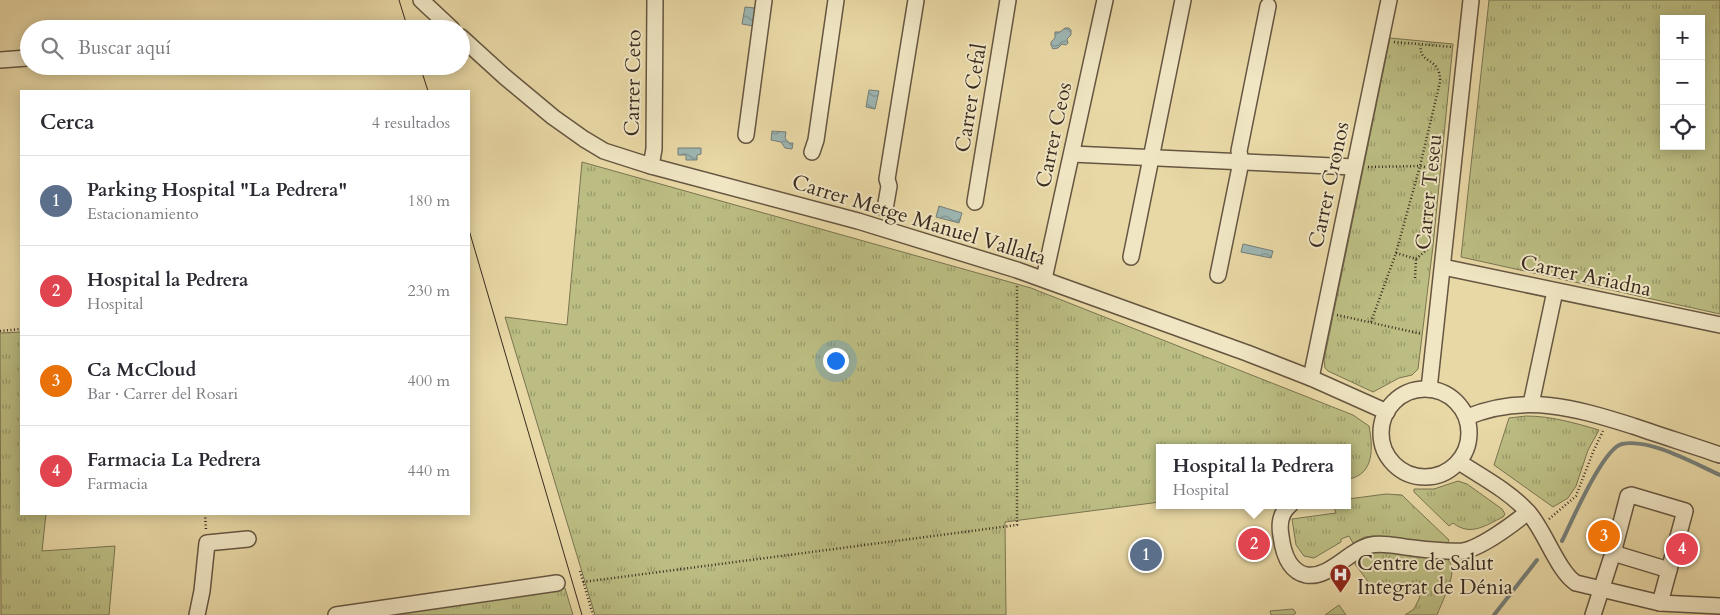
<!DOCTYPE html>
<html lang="es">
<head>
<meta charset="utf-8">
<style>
	:root { --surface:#fff; --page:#f7f7f7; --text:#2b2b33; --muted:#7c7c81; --line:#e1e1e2; --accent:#7c3aed }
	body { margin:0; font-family:Cardo,serif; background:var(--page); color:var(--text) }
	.controls { position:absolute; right:15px; top:15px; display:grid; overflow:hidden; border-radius:0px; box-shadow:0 2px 12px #0003 }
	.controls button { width:45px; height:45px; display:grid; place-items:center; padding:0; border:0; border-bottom:1px solid var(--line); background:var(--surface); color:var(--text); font:25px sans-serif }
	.you { position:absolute; left:835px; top:360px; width:18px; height:18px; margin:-12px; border:4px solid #fff; border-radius:50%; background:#1a73e8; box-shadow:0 0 0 8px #1a73e833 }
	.badge { display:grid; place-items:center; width:32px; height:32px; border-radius:50%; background:var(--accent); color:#fff; font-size:16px; font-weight:700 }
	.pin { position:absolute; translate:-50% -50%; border:2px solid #fff; box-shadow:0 1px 5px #0006 }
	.popup { position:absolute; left:1156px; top:444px; width:195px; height:65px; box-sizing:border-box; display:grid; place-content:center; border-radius:0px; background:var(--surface); filter:drop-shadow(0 1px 4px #0005); font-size:16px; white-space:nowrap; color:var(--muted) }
	.popup b { font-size:19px; color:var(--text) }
	.popup::after { content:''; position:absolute; left:50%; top:100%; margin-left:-10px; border:10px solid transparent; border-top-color:var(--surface) }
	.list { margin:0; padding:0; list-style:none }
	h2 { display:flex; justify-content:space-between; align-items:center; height:65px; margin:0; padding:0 20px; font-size:21px }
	h2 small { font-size:16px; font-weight:400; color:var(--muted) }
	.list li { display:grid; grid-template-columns:32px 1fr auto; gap:15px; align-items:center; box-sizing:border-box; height:90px; padding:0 20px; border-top:1px solid var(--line) }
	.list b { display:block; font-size:19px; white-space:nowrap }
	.list p { margin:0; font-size:16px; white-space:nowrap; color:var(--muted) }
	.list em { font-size:16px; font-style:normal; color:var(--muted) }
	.icon { flex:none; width:28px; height:28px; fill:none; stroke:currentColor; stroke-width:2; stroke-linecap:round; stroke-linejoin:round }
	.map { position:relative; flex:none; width:1720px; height:615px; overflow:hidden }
	.search { position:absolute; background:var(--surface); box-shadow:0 2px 12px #0003; left:20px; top:20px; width:450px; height:55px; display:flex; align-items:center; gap:12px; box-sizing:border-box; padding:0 18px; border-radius:28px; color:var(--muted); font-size:19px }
	.panel { position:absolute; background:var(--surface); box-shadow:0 2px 12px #0003; left:20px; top:90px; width:450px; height:425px; border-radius:0px }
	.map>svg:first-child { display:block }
	.grass { fill:url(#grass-tufts); stroke:#7a7451; fill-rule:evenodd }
	.garden { fill:#bbbd82; stroke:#7a7451 }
	.water { fill:url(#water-waves); stroke:#757e78 }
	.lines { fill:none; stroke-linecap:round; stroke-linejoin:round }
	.stream { stroke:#757e78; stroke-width:4 }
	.minor-casing { stroke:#665641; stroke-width:18 }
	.path { stroke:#3a2b20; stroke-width:2.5; stroke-dasharray:1 2.5; stroke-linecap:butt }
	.minor { stroke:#f0e6c4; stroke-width:15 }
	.tram { stroke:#3a2b20; stroke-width:1 }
	.labels { text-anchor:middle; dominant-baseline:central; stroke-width:4; stroke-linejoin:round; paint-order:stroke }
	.street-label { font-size:21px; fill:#3a2b20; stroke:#f0e6c4 }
	.poi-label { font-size:21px; fill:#3a2b20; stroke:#f0e6c4; text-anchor:start }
</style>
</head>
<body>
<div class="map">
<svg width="1720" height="615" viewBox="0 0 1720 615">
	<defs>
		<pattern id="grass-tufts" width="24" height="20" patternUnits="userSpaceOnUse" patternTransform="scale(1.25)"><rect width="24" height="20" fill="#bbbd82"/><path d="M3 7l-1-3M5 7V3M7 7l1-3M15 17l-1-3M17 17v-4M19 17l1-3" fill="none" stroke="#999a6a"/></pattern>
		<pattern id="water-waves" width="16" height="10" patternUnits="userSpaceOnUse" patternTransform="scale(1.25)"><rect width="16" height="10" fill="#9db6b3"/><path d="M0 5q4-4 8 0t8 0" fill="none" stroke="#819491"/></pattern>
	</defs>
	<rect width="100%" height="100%" fill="#e8d8a5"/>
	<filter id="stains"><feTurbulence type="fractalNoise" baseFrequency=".004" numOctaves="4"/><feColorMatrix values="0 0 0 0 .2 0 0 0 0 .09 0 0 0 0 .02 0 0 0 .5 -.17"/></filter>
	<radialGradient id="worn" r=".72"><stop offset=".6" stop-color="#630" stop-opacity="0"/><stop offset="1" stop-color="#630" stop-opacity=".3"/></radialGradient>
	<g class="grass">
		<path d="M1489,0H1720V314L1461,257ZM1664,19H1701V146H1664Z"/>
		<polygon points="1390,38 1453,44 1433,246 1418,369 1412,375 1399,378 1373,392 1328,371 1325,368 1324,360"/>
		<path d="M582,162L1031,288L1353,415L1369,426C1373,446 1375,475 1348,479V448H1160V502L1005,522L1006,615H595L505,317L567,325Z"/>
		<polygon points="21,332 21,514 46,514 42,551 115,546 109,615 1,615 0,333"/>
		<path d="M1526,416C1551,416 1575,423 1599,430L1588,450L1576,486L1568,498L1553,507L1494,465L1509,418Z"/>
		<path d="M1458,481L1467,484L1502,509L1505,514L1503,517C1486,525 1471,537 1453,523L1449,526L1414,492V489H1434Z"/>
		<polygon points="1386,494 1402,495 1406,499 1449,540 1447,544 1373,536 1365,537 1353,543 1349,536 1341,539 1341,542 1314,558 1304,556 1296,545 1292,519 1336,513 1333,505 1348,505 1348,499"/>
		<path d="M1379,551L1447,559C1450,562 1452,565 1452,569C1453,581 1441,604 1437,615H1405L1414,609L1420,597C1408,586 1391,587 1378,595L1355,564L1368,555Z"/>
		<polygon points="565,588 573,615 370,615"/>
	</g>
	<g class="garden">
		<polygon points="1339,605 1346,615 1325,615"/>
		<polygon points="1293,609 1296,613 1293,615 1271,615 1270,611"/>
	</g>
	<g class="water">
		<polygon points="745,7 755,8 753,26 742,24"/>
		<polygon points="1065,28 1069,28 1071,30 1071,35 1067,39 1068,43 1066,45 1062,44 1058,48 1053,49 1051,45 1051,42 1055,38 1055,32 1060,32"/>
		<polygon points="869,90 879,91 875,109 866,107"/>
		<polygon points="772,131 786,132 785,138 789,143 793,143 792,149 785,148 781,142 771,140"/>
		<polygon points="678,148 701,148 701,154 697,155 697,160 686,160 686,155 678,155"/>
		<polygon points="939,206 962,213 959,223 936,217"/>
		<polygon points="1243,244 1273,251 1271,258 1241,252"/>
	</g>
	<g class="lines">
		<g class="stream">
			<path d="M1562,541C1571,523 1603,448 1622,444C1650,438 1695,464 1720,475"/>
			<polyline points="1494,615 1537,560"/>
		</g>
		<defs>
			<g id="minor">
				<polyline points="421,0 452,29"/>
				<polyline points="461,37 505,77 553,117 584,139 604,151 651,166 858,221 1017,270 1247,353 1311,378 1387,412"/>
				<polyline points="0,60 27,58"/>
				<polyline points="746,135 764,0"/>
				<polyline points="812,152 816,140 836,0"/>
				<polyline points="1072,154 1354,167"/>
				<polyline points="651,166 654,149 655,0"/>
				<polyline points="975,202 1008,0"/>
				<polyline points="885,209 889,186 887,179 916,0"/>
				<polyline points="1131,257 1183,0"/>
				<polyline points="1443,267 1720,325"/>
				<polyline points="1218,275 1241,162 1239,151 1268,6"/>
				<polyline points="1044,279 1105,0"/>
				<polyline points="1311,378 1389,0"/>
				<circle cx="1425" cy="433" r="44"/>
				<polyline points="1429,389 1471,0"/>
				<polyline points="1531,404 1555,291"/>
				<path d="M1467,417C1525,393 1576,408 1633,426C1662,436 1691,445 1720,455"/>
				<path d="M1459,462C1482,477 1509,491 1528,512C1544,529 1558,572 1576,583L1660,603L1720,606"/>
				<path d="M1290,505C1280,513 1279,525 1281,536C1283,552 1288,571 1306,575C1329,579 1349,550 1371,545C1384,542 1400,547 1413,548C1429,550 1446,552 1463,551C1481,548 1513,524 1528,512"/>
				<polyline points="1613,553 1669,570"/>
				<polyline points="197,615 202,591 207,543 248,539"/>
				<polyline points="336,615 557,583"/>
				<polyline points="1593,615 1613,553 1628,496 1631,495 1685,511 1660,603"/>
			</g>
		</defs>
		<use href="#minor" class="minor-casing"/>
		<g class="path">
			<polyline points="1394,42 1453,47"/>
			<polyline points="1368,167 1420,166 1440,170"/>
			<polyline points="1396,253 1416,259 1429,248"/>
			<polyline points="1415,278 1416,259"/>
			<polyline points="1337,315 1422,334"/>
			<path d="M1371,322L1396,253L1420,166L1440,82C1441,56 1418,65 1421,45"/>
			<polyline points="0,331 21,329"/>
			<polyline points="205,514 206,530"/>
			<polyline points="1549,519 1576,496 1593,452 1603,431"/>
			<polyline points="580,571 593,615"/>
			<polyline points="583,582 1017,525 1017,284"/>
		</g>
		<use href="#minor" class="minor"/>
		<g class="tram">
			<polyline points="399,0 408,29"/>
			<polyline points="420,66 428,91"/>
			<polyline points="469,230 582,615"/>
		</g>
	</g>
	<defs>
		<symbol id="hospital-pin" viewBox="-11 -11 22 30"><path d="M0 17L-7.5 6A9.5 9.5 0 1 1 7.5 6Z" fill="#8f2418" stroke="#f0e6c4"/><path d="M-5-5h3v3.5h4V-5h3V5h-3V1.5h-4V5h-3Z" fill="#fff"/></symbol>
	</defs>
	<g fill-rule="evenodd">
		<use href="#hospital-pin" x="1328" y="562" width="25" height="34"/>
	</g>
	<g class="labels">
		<g class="street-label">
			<text transform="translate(633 83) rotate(-89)">Carrer Ceto</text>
			<text transform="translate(971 98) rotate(-81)">Carrer Cefal</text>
			<text transform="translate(1054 135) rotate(-78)">Carrer Ceos</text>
			<text transform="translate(1329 185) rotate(-78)">Carrer Cronos</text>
			<text transform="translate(1429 192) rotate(-84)">Carrer Teseu</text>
			<text transform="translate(919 220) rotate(17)">Carrer Metge Manuel Vallalta</text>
			<text transform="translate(1586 276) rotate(12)">Carrer Ariadna</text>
		</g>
		<g class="poi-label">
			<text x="1357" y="563">Centre de Salut<tspan x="1357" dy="24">Integrat de Dénia</tspan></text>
		</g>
	</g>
	<rect width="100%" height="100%" filter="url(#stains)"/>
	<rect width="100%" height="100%" fill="url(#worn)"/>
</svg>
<div class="controls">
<button>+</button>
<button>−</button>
<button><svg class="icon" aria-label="locate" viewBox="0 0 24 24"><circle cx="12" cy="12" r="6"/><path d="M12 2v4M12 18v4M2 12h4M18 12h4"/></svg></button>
</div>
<div class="you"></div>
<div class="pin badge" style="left:1146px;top:555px;background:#5c6f8a">1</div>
<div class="pin badge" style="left:1254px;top:544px;background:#e0444e">2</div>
<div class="popup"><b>Hospital la Pedrera</b>Hospital</div>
<div class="pin badge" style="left:1604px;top:536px;background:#e8710a">3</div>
<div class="pin badge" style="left:1682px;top:549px;background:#e0444e">4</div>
<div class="search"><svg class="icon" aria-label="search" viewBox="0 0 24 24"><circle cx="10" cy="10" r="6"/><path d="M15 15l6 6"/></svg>Buscar aquí</div>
<section class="panel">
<h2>Cerca<small>4 resultados</small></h2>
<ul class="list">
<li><span class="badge" style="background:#5c6f8a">1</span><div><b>Parking Hospital &quot;La Pedrera&quot;</b><p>Estacionamiento</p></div><em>180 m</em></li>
<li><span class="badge" style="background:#e0444e">2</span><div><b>Hospital la Pedrera</b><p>Hospital</p></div><em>230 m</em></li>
<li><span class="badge" style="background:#e8710a">3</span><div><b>Ca McCloud</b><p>Bar · Carrer del Rosari</p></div><em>400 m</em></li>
<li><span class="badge" style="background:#e0444e">4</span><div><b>Farmacia La Pedrera</b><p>Farmacia</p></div><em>440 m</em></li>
</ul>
</section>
</div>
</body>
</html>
